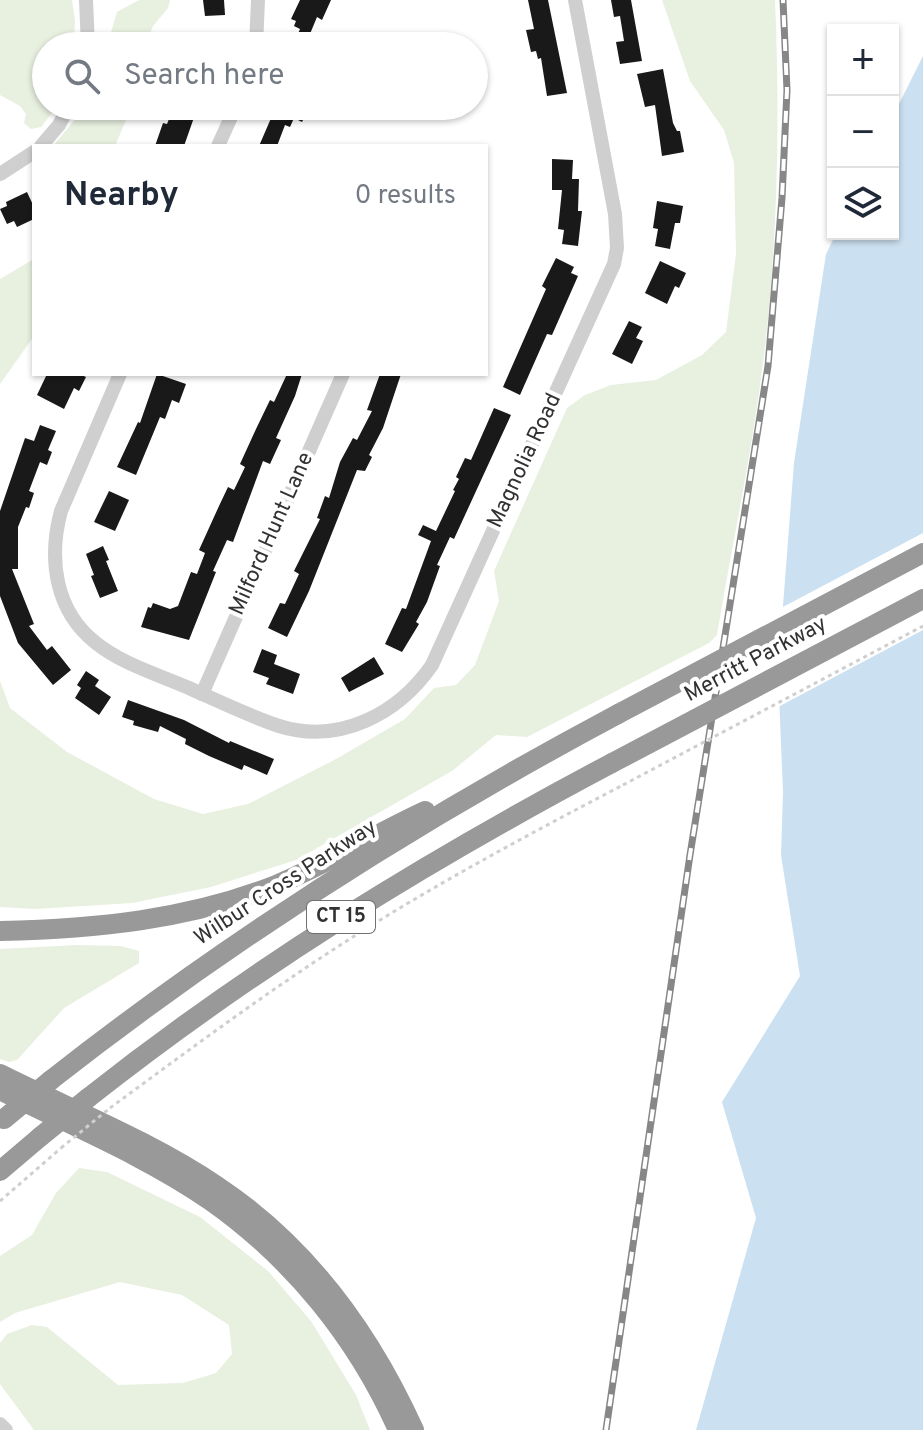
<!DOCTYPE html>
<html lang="en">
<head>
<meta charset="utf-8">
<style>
	:root { --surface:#fff; --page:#f6f6f7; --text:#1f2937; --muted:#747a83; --line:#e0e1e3 }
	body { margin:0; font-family:Overpass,sans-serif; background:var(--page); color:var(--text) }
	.controls { position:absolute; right:24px; top:24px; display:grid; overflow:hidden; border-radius:0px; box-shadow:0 2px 6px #0004 }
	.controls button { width:72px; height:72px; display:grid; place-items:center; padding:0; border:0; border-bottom:2px solid var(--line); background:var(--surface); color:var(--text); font:40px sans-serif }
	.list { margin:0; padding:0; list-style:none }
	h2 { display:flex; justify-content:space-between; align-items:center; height:104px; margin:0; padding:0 32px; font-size:34px }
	h2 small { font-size:26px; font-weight:400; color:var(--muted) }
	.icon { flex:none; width:44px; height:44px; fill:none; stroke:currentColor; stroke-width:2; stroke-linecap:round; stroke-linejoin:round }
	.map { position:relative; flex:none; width:923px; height:1430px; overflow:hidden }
	.search { position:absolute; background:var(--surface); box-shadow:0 2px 6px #0004; left:32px; top:32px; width:456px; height:88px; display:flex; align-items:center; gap:20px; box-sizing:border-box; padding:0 28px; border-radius:44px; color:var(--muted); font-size:30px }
	.panel { position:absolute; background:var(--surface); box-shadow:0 2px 6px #0004; left:32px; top:144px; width:456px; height:232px; border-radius:0px }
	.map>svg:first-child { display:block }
	.green { fill:#e8f0e0 }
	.water { fill:#cbe0f0 }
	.pier { fill:#fff }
	.building { fill:#191919 }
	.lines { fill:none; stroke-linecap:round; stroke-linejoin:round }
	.path { stroke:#cfcfcf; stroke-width:3; stroke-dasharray:4 4; stroke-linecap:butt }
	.minor { stroke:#cfcfcf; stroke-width:14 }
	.highway { stroke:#999; stroke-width:20 }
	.rail-casing { stroke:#878787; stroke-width:7 }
	.rail { stroke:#fff; stroke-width:4; stroke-dasharray:12; stroke-linecap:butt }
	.path-bridge { stroke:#cfcfcf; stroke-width:3; stroke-dasharray:4 4; stroke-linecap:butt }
	.highway-bridge { stroke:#999; stroke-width:20 }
	.labels { text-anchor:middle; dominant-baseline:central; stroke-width:8; stroke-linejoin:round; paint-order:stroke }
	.shield { fill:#fff; stroke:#707070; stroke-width:2 }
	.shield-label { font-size:20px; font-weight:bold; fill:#323232 }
	.street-label { font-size:22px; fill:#323232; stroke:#fff }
</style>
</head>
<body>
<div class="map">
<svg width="923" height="1430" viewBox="0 0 923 1430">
	<rect width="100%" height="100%" fill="#fff"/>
	<g class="green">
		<polygon points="0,0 72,0 75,19 74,46 46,46 46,106 57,106 41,127 31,129 24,123 26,114 20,106 0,95"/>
		<polygon points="139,0 170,0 168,8 153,26 145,46 107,46 117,12"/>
		<path d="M662,0H775C780,116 778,231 765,347C754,443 733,539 717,635L709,643L527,737L496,735L452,771L296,860L211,887L132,903L35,909L0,907V681L10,708L67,752L154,799L203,814L248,804L336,759L405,719L434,688L456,685L475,665L499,601L494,571L567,408L585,395L611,385L656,380L702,355L726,332L736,254L734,163L724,130L690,81Z"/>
		<polygon points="86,106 132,106 115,146 53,146"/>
		<polygon points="34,259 34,336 0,384 0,279"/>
		<polygon points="77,945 121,946 139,951 139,963 64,1008 17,1060 9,1062 0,1059 0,949"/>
		<polygon points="79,1168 107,1172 200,1217 268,1271 311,1321 356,1395 370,1430 34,1430 0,1384 0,1343 7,1334 32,1325 47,1327 118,1385 183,1383 216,1373 232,1354 229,1325 182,1295 120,1282 15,1313 0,1322 0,1256 32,1235 56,1193"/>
	</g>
	<polygon class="water" points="923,56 923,1430 696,1430 756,1218 722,1102 800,976 781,855 783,792 778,671 794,463 826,254 836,234 893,234 893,116"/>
	<polygon class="pier" points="923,533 923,630 776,708 774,671 779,609"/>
	<g class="building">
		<polygon points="203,0 224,0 225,15 205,16"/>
		<polygon points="300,0 331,0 322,20 317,17 305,46 293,46 300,29 294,26 296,21 291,19"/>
		<polygon points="528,0 548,0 567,93 547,96 541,58 538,59 536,51 531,52 526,30 534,29"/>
		<polygon points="611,0 631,0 642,61 620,64 616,42 624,41 620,16 614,17"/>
		<polygon points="663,69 673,123 677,131 680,131 684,152 662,156 655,105 645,107 637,74"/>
		<polygon points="174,106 198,106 184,146 155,146 163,123 167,124"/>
		<polygon points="268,106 310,106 302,122 294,118 290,127 285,125 277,146 259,146 275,109"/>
		<polygon points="552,159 573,160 572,179 579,179 578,211 582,211 578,246 562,244 564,230 558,229 562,190 552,190"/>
		<polygon points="27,192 34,207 34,219 17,227 14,221 7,224 0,209 7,206 6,202"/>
		<polygon points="657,201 683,206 680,223 675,223 670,249 655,246 658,229 653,228"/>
		<polygon points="556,258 574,267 571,273 578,276 552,335 547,334 520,395 503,387 546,289 542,286"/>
		<polygon points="660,261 686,273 679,288 675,286 667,304 645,293"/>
		<polygon points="629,321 642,327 636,338 643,341 632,364 612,354"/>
		<polygon points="47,374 79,374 86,377 79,391 74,388 64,409 37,395"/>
		<polygon points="157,374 186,384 179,403 172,400 165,419 160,417 136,475 117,467 138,422 140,423"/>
		<polygon points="287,374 302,374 295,396 276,438 281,440 270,464 263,461 233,542 227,540 213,571 216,572 189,640 141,627 148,607 151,608 153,603 170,609 178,606 191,572 197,574 205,553 199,550 219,506 228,487 234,490 245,467 240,464 256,429 270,400 274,402"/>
		<polygon points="380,374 401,374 383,428 369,455 372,457 365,471 357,470 309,591 287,637 268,628 280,603 285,604 299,574 294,571 320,519 317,518 325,496 329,498 340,462 353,438 357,440 372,411 367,410"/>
		<polygon points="494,408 511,415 454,539 450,537 437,565 440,566 427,602 416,622 419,624 402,652 385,644 402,608 406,609 431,541 418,535 423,525 436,531 455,491 453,490 459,479 456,477 465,458 471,460"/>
		<polygon points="40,425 56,431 48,450 52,452 47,465 40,462 29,491 34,493 29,508 26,507 18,527 18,569 12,569 34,624 29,626 47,650 52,646 71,670 53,685 18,643 0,596 0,511 25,438 34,441"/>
		<polygon points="109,491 129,500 115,531 94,522"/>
		<polygon points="103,546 109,560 106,561 118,591 100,598 91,576 94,575 86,554"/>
		<polygon points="262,649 277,655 274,664 300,674 293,694 266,684 269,678 253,672"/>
		<polygon points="374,657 384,674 349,692 341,678"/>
		<polygon points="86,671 99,680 95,686 111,697 99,715 75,698 81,688 77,685"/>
		<polygon points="128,700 184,720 229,743 230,741 274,759 267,775 244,765 242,770 209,756 185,744 186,739 160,726 158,732 133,725 134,721 122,717"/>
	</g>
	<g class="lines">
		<g class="path">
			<path d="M110,1108C193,1047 276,985 364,930C447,878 535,831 623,785"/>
			<polyline points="0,1201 61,1148"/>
		</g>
		<g class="minor">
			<polyline points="86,0 88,46"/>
			<polyline points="256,46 258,0"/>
			<polyline points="41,146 59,125 69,106"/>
			<polyline points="218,146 236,106"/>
			<polyline points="0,174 34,152"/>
			<path d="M120,374L61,511C48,559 55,611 96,643C122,664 159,675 189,688C218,701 249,716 279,726C339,745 398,714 432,665L614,264L617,248L615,214L575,0"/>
			<polyline points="202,694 343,374"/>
			<polyline points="0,1424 6,1430"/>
		</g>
		<g class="highway">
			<path d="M0,931C94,929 188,920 276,885C327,864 375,834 425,811"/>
			<path d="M0,1074C72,1110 150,1141 217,1186C307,1246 370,1333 414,1430"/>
			<path d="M51,1080C229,940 419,820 618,714"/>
			<path d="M0,1090C70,1125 146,1156 211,1201C293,1259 357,1338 398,1430"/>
			<path d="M88,1098C254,967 425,862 612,763"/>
			<polyline points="0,1171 40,1137"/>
		</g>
		<defs>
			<polyline id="rail" points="606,1430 690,855 768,366 782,198 787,90 783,0"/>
		</defs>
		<use href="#rail" class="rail-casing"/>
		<use href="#rail" class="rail"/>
		<g class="path-bridge">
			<polyline points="623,785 923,626"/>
			<polyline points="61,1148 110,1108"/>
		</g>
		<g class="highway-bridge">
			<polyline points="618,714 923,553"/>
			<polyline points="612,763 923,599"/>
			<polyline points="4,1119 51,1080"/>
			<polyline points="40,1137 88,1098"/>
		</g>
	</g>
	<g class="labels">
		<rect class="shield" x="307" y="901" width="68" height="32" rx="6"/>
		<g class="shield-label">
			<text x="341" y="917">CT 15</text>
		</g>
		<g class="street-label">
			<text transform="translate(525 461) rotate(-65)">Magnolia Road</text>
			<text transform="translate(272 534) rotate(-66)">Milford Hunt Lane</text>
			<text transform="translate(756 660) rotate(-28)">Merritt Parkway</text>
			<text transform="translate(286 883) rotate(-33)">Wilbur Cross Parkway</text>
		</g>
	</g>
</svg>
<div class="controls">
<button>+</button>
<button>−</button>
<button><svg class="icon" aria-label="layers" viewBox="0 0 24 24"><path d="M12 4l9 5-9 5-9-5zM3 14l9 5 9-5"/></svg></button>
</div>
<div class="search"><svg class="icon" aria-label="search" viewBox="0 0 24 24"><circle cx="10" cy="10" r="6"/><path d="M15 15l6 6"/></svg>Search here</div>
<section class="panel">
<h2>Nearby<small>0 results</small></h2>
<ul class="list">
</ul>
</section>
</div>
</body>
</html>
